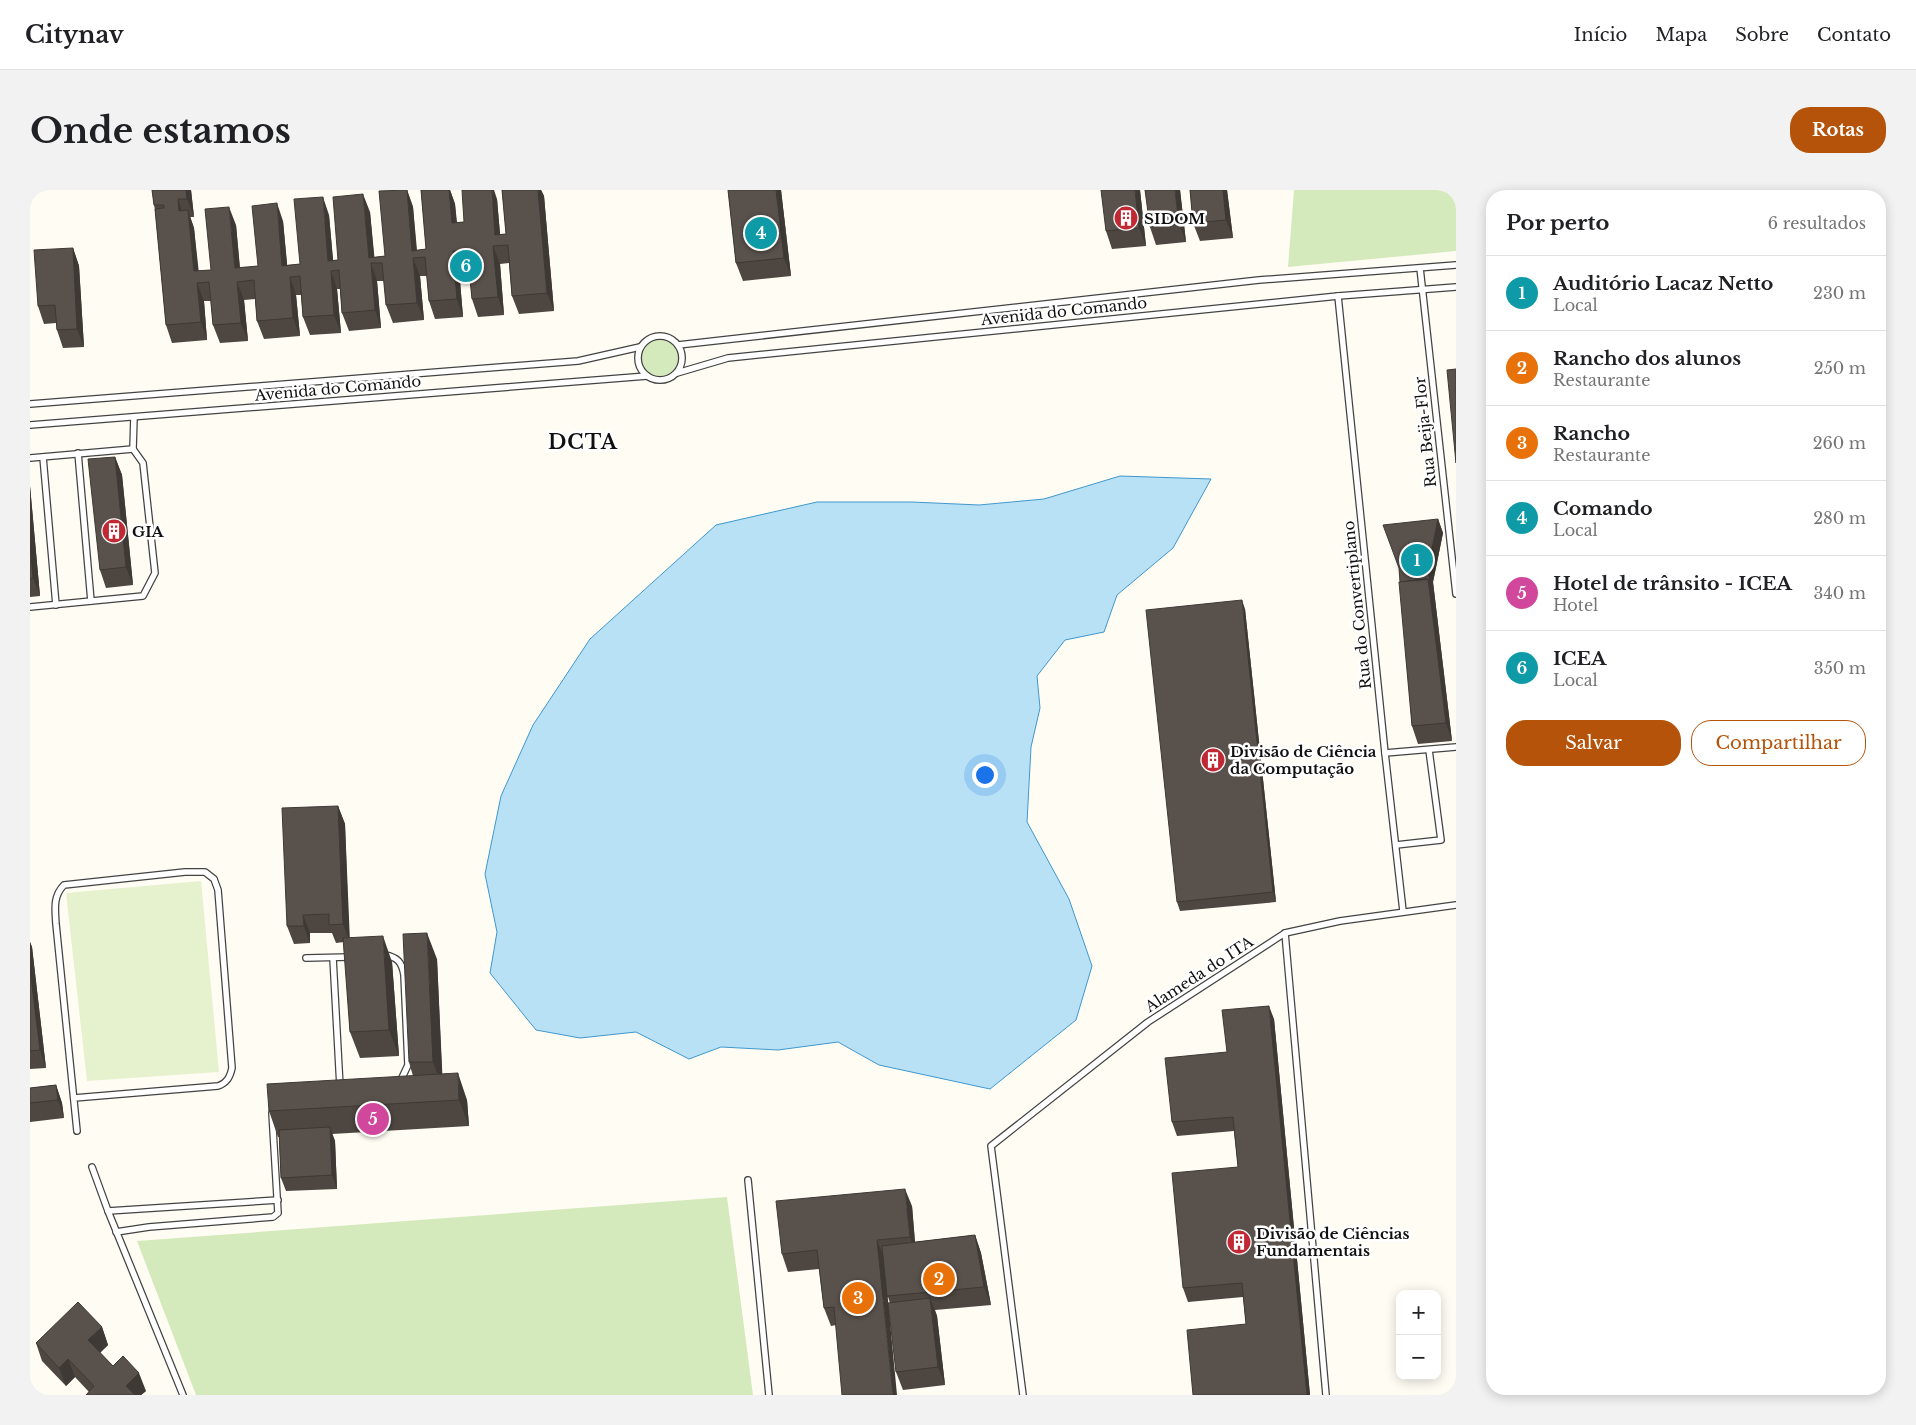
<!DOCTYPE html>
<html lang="pt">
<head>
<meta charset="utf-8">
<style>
	:root { --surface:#fff; --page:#f2f2f2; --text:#202124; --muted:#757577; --line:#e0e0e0; --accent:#b45309 }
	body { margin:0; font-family:"Libre Baskerville",serif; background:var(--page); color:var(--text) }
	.controls { position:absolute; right:15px; bottom:15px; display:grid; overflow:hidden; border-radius:10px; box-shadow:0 2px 12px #0003 }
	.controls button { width:45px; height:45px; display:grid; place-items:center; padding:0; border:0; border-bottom:1px solid var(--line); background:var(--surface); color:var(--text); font:25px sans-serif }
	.you { position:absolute; left:954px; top:584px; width:18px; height:18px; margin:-12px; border:4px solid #fff; border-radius:50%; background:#1a73e8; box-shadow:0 0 0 8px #1a73e833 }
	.badge { display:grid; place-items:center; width:32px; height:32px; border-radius:50%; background:var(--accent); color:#fff; font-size:16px; font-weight:700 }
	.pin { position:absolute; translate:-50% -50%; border:2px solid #fff; box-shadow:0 1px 5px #0006 }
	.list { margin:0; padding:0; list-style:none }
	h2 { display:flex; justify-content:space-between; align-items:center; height:65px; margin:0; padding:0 20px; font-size:21px }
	h2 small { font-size:16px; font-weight:400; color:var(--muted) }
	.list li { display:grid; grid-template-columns:32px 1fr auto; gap:15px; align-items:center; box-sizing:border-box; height:75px; padding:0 20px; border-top:1px solid var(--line) }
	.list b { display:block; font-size:19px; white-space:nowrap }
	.list p { margin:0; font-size:16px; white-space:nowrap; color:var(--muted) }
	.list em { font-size:16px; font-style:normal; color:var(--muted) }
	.actions { display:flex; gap:10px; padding:15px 20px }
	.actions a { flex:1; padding:11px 0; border:1px solid var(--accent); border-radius:20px; text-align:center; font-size:18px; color:var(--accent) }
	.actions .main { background:var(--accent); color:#fff }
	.map { position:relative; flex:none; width:1426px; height:1205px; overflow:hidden; border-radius:20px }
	header { display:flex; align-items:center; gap:30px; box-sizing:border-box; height:70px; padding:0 25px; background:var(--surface); border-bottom:1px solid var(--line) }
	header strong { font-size:24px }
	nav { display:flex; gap:28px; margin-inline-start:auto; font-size:18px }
	.intro { display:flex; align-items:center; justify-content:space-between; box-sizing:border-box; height:120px; padding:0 30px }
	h1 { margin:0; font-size:35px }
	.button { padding:12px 22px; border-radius:20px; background:var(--accent); color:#fff; font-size:18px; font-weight:700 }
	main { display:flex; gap:30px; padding:0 30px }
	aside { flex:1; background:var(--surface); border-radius:20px; box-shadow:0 2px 12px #0003 }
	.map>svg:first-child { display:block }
	.green { fill:#d5eabc }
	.pitch { fill:#e6f1ce }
	.water { fill:#b8e1f6; stroke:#3f98cd }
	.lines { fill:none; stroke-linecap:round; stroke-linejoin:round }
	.lane-casing { stroke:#434343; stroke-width:8 }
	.lane { stroke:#fff; stroke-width:5.5 }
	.wall { fill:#4d4641 }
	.shaded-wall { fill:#3e3935 }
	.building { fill:#59514c; stroke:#3e3935 }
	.labels { text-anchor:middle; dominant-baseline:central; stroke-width:5; stroke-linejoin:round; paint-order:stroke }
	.poi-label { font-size:15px; font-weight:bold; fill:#101010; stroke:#fff; text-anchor:start }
	.street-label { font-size:15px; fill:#101010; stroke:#fff }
	.district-label { font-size:20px; font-weight:bold; letter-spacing:1px; fill:#101010; stroke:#fff }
</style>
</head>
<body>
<header>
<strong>Citynav</strong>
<nav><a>Início</a><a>Mapa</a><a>Sobre</a><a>Contato</a></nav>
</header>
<div class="intro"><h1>Onde estamos</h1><a class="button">Rotas</a></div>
<main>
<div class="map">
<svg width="1426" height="1205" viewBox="0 0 1426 1205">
	<rect width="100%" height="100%" fill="#fffcf3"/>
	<g class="green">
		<polygon points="1264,0 1426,0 1426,61 1258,77"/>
		<circle cx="630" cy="168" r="19"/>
		<polygon points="697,1007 723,1205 166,1205 107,1051"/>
	</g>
	<polygon class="pitch" points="171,691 189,882 57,891 36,703"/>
	<polygon class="water" points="1090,286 1181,289 1143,358 1087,405 1074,442 1035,450 1007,486 1010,518 1001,557 997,632 1039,709 1062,776 1046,830 960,899 849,875 808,852 748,860 691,857 659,869 606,842 550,848 506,840 460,783 467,742 455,684 471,606 503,535 560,449 686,335 787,312 882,312 949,315 1014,309"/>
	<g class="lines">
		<defs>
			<g id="lane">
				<polyline points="1390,78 1426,404"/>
				<polyline points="1308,106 1355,563 1373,721"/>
				<circle cx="630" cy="168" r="22"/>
				<polyline points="648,155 1229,90 1426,75"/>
				<polyline points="647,183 698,168 1308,106 1426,97"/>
				<polyline points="0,214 548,171 610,157"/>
				<polyline points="0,235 617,186"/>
				<polyline points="48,263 61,411"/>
				<polyline points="13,267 26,415"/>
				<polyline points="0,268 103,259"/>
				<polyline points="0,417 113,406 125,383 113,273 103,259 104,227"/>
				<polyline points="1355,563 1426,557"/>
				<polyline points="1366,655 1411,650 1399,560"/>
				<polyline points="1255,743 1296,1205"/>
				<path d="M355,765C367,767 372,772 374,785L378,875L370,892"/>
				<polyline points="276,768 320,767"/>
				<polyline points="303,768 310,897"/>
				<path d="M44,908L188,896C197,893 200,887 202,878L188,700L184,689L175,682H155L34,695C23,706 25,719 26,734L47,941"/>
				<polyline points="62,977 78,1021 153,1205"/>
				<polyline points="718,990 739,1205"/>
				<polyline points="78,1021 248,1010"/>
				<polyline points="86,1042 119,1037 243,1027 248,1023 242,923"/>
				<polyline points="993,1205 961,956 1118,832 1255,743 1310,731 1426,715"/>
			</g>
		</defs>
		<use href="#lane" class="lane-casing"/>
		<use href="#lane" class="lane"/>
	</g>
	<g class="wall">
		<polygon points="122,0 161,0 164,27 160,27 164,38 168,81 181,80 206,35 210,78 228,76 253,31 257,75 270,74 299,25 303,70 308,70 340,22 344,67 355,66 377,0 383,17 387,60 396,59 391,0 420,0 425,14 427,32 434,32 467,9 470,45 476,44 472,0 511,0 514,6 524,121 489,124 482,106 479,73 470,74 474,125 448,127 442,109 439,78 429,79 433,127 405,129 399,111 397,86 390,86 394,130 363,133 356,115 354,91 347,91 351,138 319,141 312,123 310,99 307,99 311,143 280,145 273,127 271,105 266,105 270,146 234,149 227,131 225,109 214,110 218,151 190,153 183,135 181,111 174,111 177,150 142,153 136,135 125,20 124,15"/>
		<polygon points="698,0 751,0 761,86 713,91 706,73"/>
		<polygon points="1110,0 1116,56 1082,59 1076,41"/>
		<polygon points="1150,0 1156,52 1126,55 1120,37"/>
		<polygon points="1160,0 1197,0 1203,48 1170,51 1163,33"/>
		<polygon points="43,58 49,76 54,157 33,158 27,140 26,133 14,134 8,116"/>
		<polygon points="85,267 92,285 103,395 76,398 70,380"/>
		<polygon points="0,296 10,406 0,407"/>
		<polygon points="1408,329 1413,343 1403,392 1422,551 1388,554 1382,536 1370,392"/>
		<polygon points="1215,419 1246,712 1150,721 1147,712"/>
		<polygon points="308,616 315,634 319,748 362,772 369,866 330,868 320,842 314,752 306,753 302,743 280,743 280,753 264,754 257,736"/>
		<polygon points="0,752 2,757 16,878 0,879"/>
		<polygon points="407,769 412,884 437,910 439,936 302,944 305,951 307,999 256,1001 251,988 249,947 248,947 239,921 383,886 379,872"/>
		<polygon points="1244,829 1280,1205 1163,1205 1216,1134 1213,1107 1158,1112 1153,1098 1208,977 1204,941 1147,946 1142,932 1197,862"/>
		<polygon points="26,895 32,913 34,928 0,932 0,898"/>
		<polygon points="882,1016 885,1052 945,1045 951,1063 961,1115 905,1120 907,1126 915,1195 873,1200 866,1182 860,1113 858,1107 806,1135 801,1136 794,1118 789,1079 758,1082 752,1064"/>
		<polygon points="72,1137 78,1155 70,1163 83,1176 116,1201 111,1205 56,1205 59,1202 45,1187 36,1196 12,1171 6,1153"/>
	</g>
	<g class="shaded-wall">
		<polygon points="156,0 161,0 164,27 157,9"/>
		<polygon points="377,0 383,17 387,68 382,61"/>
		<polygon points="419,0 420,0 425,14 428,51 422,33"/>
		<polygon points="462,0 464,0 467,9 471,55 465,45"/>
		<polygon points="508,0 511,0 514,6 524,121 517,103"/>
		<polygon points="746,0 751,0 761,86 754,68"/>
		<polygon points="1105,0 1110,0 1116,56 1109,38"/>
		<polygon points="1145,0 1150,0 1156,52 1149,34"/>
		<polygon points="1193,0 1197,0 1203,48 1196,30"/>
		<polygon points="333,4 340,22 345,73 339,68"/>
		<polygon points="293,7 299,25 304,81 298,71"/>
		<polygon points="148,9 154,27 149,21"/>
		<polygon points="247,13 253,31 259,94 252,76"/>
		<polygon points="199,17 206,35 211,91 205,78"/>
		<polygon points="158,20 164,38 170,93 164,81"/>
		<polygon points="463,56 470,74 474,125 468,107"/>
		<polygon points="43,58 49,76 54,157 47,139"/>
		<polygon points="423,61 429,79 433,127 427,109"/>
		<polygon points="383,68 390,86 394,130 387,113"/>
		<polygon points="341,73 347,91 351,138 345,120"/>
		<polygon points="301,81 307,99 311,143 304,125"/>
		<polygon points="260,87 266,105 270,146 263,128"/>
		<polygon points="207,92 214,110 218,151 211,133"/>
		<polygon points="167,93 174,111 177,150 171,132"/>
		<polygon points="85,267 92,285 103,395 96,377"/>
		<polygon points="0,296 10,406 3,388 0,353"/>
		<polygon points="1408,329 1413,343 1403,392 1422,551 1416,533 1398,389 1398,378"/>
		<polygon points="1212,410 1215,419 1246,712 1243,702"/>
		<polygon points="308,616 315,634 320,752 313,734"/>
		<polygon points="273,725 280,743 280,753 274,736"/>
		<polygon points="397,743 407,769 413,898 403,872"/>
		<polygon points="353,746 362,772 369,866 359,840"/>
		<polygon points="0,752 2,757 16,878 10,860 0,779"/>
		<polygon points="1239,816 1244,829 1280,1205 1277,1205"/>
		<polygon points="428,883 437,910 439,936 429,910"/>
		<polygon points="26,895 32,913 34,928 28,910"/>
		<polygon points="300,937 305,951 307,999 302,985"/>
		<polygon points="875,999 882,1016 886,1065 880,1047"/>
		<polygon points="945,1045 951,1063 961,1115 954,1097"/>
		<polygon points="847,1050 854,1068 867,1205 863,1205"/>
		<polygon points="900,1108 907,1126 915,1195 908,1177"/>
		<polygon points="72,1137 78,1155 64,1168 58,1150"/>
		<polygon points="38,1169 45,1187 36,1196 29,1178"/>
		<polygon points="109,1183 116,1201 111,1205 99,1205 96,1196"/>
	</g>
	<g class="building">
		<polygon points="122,0 156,0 157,9 148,9 149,21 158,20 164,81 181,80 175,19 199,17 205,78 228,76 222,16 247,13 252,76 270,74 264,9 293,7 298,71 308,70 303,7 333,4 339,68 355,66 349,1 377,0 382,61 396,59 391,0 419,0 422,33 434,32 432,0 462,0 465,45 476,44 472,0 508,0 517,103 482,106 478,55 463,56 468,107 442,109 437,60 423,61 427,109 399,111 395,67 383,68 387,113 356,115 352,73 341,73 345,120 312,123 309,80 301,81 304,125 273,127 270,86 260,87 263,128 227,131 224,90 207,92 211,133 183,135 179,92 167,93 171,132 136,135 125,19 134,18 134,15 124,15"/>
		<polygon points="698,0 746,0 754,68 706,73"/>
		<polygon points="1071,0 1105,0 1109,38 1076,41"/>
		<polygon points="1115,0 1145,0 1149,34 1120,37"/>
		<polygon points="1160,0 1193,0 1196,30 1163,33"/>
		<polygon points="43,58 47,139 27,140 25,115 8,116 4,60"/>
		<polygon points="1426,179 1426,273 1417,180"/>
		<polygon points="85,267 96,377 70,380 58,269"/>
		<polygon points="1408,329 1398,378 1400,393 1398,389 1370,392 1369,378 1353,335"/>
		<polygon points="0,353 3,388 0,389"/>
		<polygon points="1398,389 1416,533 1382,536 1369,392"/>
		<polygon points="1212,410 1243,702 1147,712 1116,420"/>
		<polygon points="308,616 313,734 299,735 299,724 273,725 274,736 257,736 252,618"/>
		<polygon points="397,743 403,872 379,872 373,744"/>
		<polygon points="353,746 359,840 320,842 313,748"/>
		<polygon points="0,779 10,860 0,861"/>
		<polygon points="1239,816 1277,1205 1163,1205 1157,1140 1216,1134 1212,1093 1153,1098 1142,983 1208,977 1203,927 1142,932 1135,868 1197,862 1192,820"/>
		<polygon points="428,883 429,910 239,921 237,894"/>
		<polygon points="26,895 28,910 0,913 0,898"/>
		<polygon points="300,937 302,985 251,988 249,940"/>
		<polygon points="875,999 880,1047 847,1050 863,1205 812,1205 804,1117 794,1118 787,1060 752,1064 746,1011"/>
		<polygon points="945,1045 954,1097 857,1106 852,1056"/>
		<polygon points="900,1108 908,1177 866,1182 858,1113"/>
		<polygon points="48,1112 72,1137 58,1150 83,1176 93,1166 109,1183 96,1196 105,1205 56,1205 64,1196 38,1169 29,1178 6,1153"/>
	</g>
	<defs>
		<symbol id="building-disc" viewBox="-11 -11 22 22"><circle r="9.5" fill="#c02833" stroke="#fff"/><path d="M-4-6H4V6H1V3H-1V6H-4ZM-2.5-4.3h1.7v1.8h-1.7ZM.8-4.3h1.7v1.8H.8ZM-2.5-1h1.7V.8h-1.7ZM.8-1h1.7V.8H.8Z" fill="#fff"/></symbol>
	</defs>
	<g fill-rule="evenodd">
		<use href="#building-disc" x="1082" y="14" width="28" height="28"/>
		<use href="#building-disc" x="70" y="327" width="28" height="28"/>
		<use href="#building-disc" x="1169" y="556" width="28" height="28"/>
		<use href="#building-disc" x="1195" y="1038" width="28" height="28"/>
	</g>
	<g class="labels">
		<g class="poi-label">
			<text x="1114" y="28">SIDOM</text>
			<text x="102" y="341">GIA</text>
			<text x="1200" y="561">Divisão de Ciência<tspan x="1200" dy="17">da Computação</tspan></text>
			<text x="1226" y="1043">Divisão de Ciências<tspan x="1226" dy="17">Fundamentais</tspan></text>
		</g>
		<g class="street-label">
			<text transform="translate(1034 121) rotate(-6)">Avenida do Comando</text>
			<text transform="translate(308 198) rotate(-5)">Avenida do Comando</text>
			<text transform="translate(1395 242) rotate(-96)">Rua Beija-Flor</text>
			<text transform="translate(1327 415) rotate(-96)">Rua do Convertiplano</text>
			<text transform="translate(1169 784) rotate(-33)">Alameda do ITA</text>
		</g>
		<g class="district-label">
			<text x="553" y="252">DCTA</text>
		</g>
	</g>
</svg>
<div class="controls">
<button>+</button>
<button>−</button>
</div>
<div class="you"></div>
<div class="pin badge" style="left:1387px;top:370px;background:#0f9aa8">1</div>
<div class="pin badge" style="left:909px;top:1089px;background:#e8710a">2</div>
<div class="pin badge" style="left:828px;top:1108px;background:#e8710a">3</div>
<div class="pin badge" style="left:731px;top:43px;background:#0f9aa8">4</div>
<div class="pin badge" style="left:343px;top:929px;background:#d1479c">5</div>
<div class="pin badge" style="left:436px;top:76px;background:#0f9aa8">6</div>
</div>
<aside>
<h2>Por perto<small>6 resultados</small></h2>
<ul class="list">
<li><span class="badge" style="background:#0f9aa8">1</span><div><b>Auditório Lacaz Netto</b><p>Local</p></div><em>230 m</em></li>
<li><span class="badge" style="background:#e8710a">2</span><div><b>Rancho dos alunos</b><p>Restaurante</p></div><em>250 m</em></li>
<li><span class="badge" style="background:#e8710a">3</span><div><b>Rancho</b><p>Restaurante</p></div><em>260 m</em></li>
<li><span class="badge" style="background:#0f9aa8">4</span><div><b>Comando</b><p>Local</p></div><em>280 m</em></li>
<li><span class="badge" style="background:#d1479c">5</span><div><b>Hotel de trânsito - ICEA</b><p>Hotel</p></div><em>340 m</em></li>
<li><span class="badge" style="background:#0f9aa8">6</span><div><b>ICEA</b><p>Local</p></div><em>350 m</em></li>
</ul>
<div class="actions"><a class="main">Salvar</a><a>Compartilhar</a></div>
</aside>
</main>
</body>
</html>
